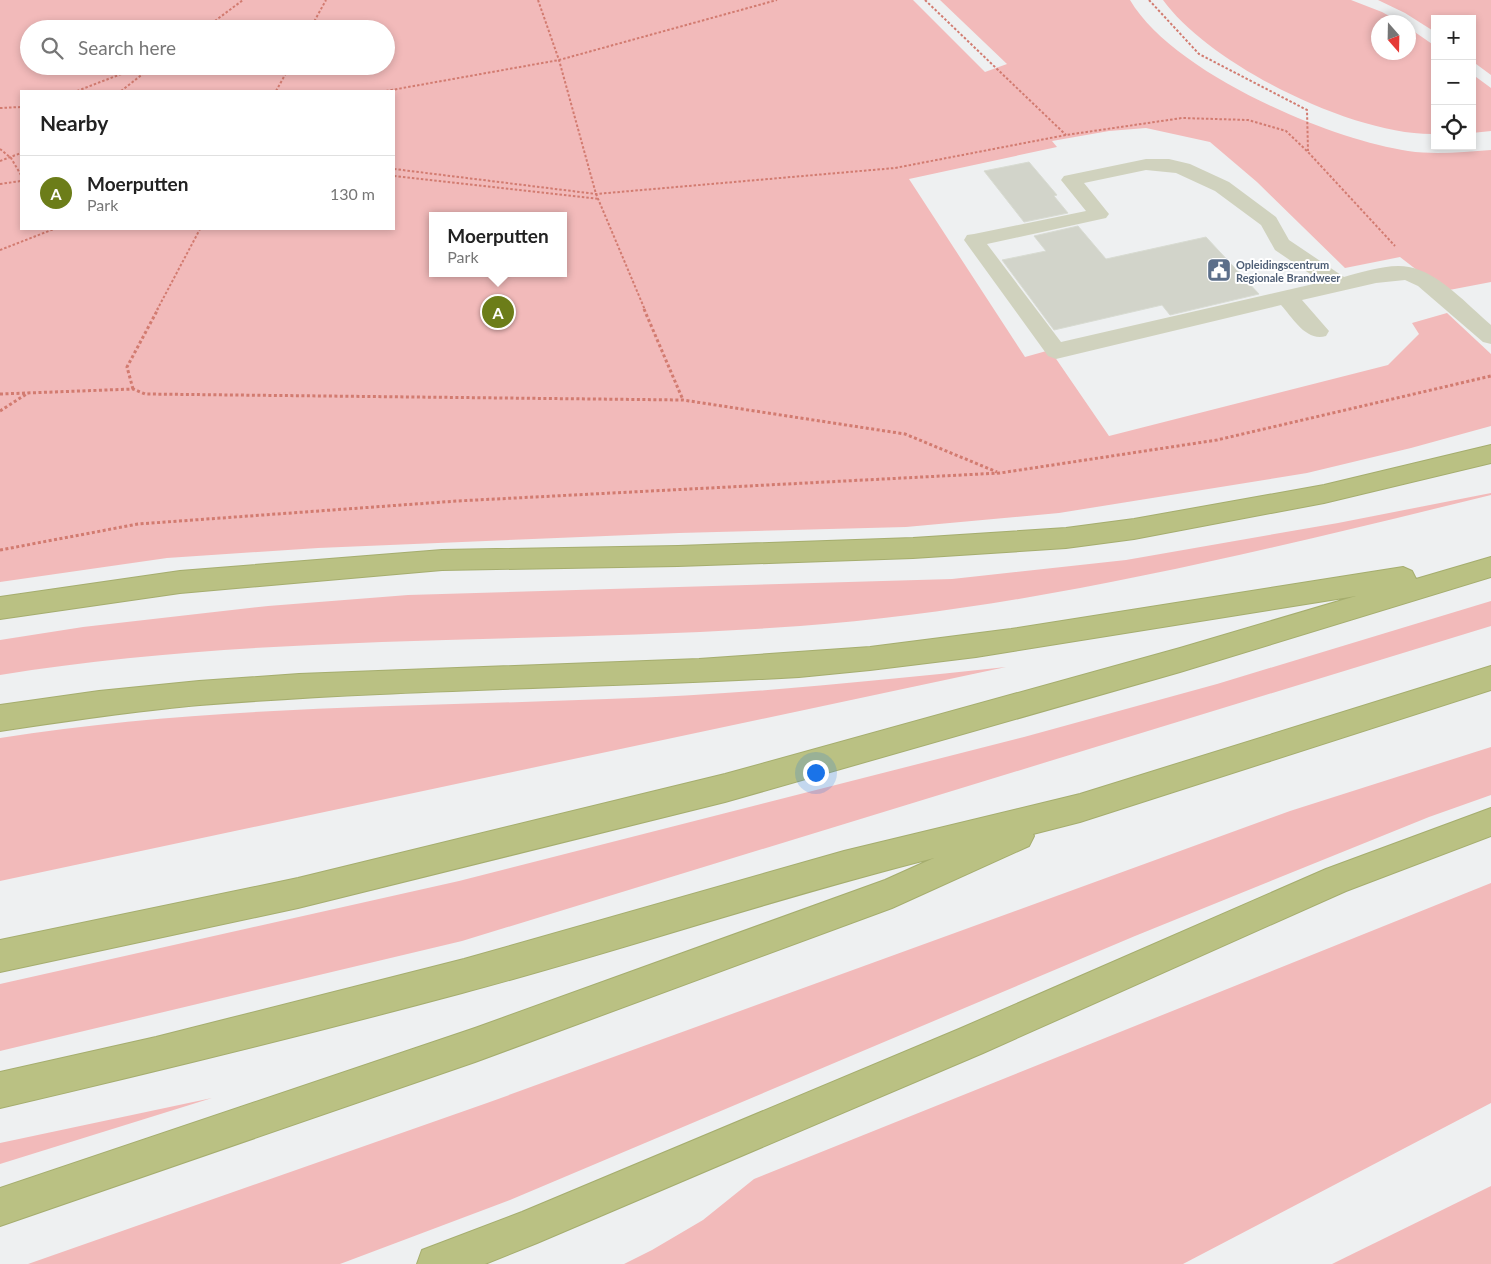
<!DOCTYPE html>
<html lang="en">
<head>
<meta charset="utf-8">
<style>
	:root { --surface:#fff; --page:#f6f6f6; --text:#222; --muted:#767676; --line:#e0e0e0; --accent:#6c7d19 }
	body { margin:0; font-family:Lato,sans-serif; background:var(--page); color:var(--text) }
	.controls { position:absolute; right:15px; top:15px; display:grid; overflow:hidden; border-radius:0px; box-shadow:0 2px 8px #0003 }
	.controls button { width:45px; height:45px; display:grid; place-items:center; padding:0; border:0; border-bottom:1px solid var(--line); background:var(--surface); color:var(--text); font:25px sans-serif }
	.compass { position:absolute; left:1371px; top:15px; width:45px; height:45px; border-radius:50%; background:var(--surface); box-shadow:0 2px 8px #0003; rotate:160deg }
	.you { position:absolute; left:815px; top:772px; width:18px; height:18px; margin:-12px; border:4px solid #fff; border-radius:50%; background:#1a73e8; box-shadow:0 0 0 8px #1a73e833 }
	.badge { display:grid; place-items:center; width:32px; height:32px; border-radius:50%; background:var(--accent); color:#fff; font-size:16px; font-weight:700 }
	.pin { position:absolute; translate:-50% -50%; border:2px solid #fff; box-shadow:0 1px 5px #0006 }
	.popup { position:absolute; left:429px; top:212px; width:138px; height:65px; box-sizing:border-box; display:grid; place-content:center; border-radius:0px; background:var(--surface); filter:drop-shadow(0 1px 4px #0005); font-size:16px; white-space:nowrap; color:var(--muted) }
	.popup b { font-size:19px; color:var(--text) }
	.popup::after { content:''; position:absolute; left:50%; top:100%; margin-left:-10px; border:10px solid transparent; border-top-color:var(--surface) }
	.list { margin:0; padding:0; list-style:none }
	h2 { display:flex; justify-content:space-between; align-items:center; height:65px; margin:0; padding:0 20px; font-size:21px }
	h2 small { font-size:16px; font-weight:400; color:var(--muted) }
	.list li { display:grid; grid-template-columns:32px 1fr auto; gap:15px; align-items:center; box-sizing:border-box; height:75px; padding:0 20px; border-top:1px solid var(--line) }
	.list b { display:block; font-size:19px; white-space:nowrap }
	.list p { margin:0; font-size:16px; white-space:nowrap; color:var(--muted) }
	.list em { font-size:16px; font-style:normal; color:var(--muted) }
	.icon { flex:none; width:28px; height:28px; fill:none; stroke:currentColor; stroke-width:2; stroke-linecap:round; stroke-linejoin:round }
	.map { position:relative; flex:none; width:1491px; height:1264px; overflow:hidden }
	.search { position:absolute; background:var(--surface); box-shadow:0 2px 8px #0003; left:20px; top:20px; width:375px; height:55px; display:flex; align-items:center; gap:12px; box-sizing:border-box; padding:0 18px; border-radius:28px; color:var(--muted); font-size:19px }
	.panel { position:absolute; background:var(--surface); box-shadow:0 2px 8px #0003; left:20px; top:90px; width:375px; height:140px; border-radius:0px }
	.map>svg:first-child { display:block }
	.green { fill:#f2baba; fill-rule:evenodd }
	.building { fill:#d2d4ca; stroke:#d8dbd2 }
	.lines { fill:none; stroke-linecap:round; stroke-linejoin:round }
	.highway-casing { stroke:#a5ad6e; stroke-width:2 }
	.path-far1 { stroke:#d27b70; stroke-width:2; stroke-dasharray:2.5 2; stroke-linecap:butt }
	.path { stroke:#d27b70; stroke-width:3; stroke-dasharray:3 2.5; stroke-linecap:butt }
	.minor { fill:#d0d2be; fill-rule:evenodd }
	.highway { fill:#bac183; fill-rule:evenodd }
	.labels { text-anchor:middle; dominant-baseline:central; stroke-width:4; stroke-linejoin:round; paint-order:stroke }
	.far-service-label { font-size:11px; font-weight:bold; fill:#4e5e75; stroke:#fff; text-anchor:start }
</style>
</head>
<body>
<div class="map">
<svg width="1491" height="1264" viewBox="0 0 1491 1264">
	<rect width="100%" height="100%" fill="#eef0f1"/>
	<g class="green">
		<path d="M0,0H913L985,72L1007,64L940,0H1130C1172,72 1327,139 1408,151C1435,155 1463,152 1491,150V282L1444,291L1400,257L1345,268L1257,182L1210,142L1146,128L1109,131L1052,141L1057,147L909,179L1025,357L1050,350L1109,436L1388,365L1419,334L1412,323L1447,313L1491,354V426L1411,448L1307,473L1059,513L906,527L679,533L318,548L167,558L0,582ZM29,29H386V66H29ZM21,91H394V229H21ZM433,216H563V273H433Z"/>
		<path d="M1163,0H1351L1382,12L1400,22H1378V52H1408L1409,28L1435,46V134C1354,136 1210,65 1163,0Z"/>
		<polygon points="1378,0 1491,0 1491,75 1472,61 1472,19 1435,19 1435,32 1405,13"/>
		<polygon points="1472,74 1491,88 1491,131 1472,133"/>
		<path d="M1491,493V495C1266,550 1031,609 800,626C534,645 264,632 0,675V640L83,627L268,606L408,595L952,579L1126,560L1338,523Z"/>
		<polygon points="1491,601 1491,626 462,941 0,1051 0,984 459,881 1024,737 1217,684"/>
		<path d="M1006,667L0,881V738C201,706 405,707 607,699C741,695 873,681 1006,667Z"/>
		<polygon points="1491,747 1491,795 1429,817 1135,936 510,1200 340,1264 28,1264 487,1103 1290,811"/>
		<polygon points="1491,883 1491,1103 1183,1264 624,1264 652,1250 703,1220 754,1179"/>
		<polygon points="212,1098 0,1164 0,1143"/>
		<polygon points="1491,1186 1491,1264 1332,1264"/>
	</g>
	<g class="building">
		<polygon points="1029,162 1057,195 1054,196 1068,213 1024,222 984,171"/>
		<polygon points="1078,226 1106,259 1206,237 1259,294 1170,315 1162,305 1054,330 1002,260 1046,251 1034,236"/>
	</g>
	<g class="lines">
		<defs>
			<g id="highway">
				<polygon points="1491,445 1491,463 1324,503 1134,539 1066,548 913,558 678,566 442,570 180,593 0,619 0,597 180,571 442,550 678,546 913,538 1066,528 1134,519 1324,485"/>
				<path d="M1491,557V577L1180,672L725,802L298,908L0,972V940L298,878L725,774L1180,648L1356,596L976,657L870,670L799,677C599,688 399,689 200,705C133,711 66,721 0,731V705L99,691L199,681L299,674L699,659L870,647L1011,629L1403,567L1412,571L1416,579Z"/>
				<path d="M1491,666V690L1080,822L1033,834L1034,836L1029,846L892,908L475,1062L0,1226V1188L475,1028L885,880L934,858C775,898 620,951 462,993C309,1034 155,1072 0,1108V1072L156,1037L464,959L844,851L1080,794Z"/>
				<polygon points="1491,808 1491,836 1346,891 983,1053 537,1243 485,1264 417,1264 422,1250 522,1212 959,1029 1326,869"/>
			</g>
		</defs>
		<use href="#highway" class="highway-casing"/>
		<g class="path-far1">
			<polyline points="538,0 559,60 596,194 645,310"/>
			<polyline points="925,0 1066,135"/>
			<polyline points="1149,0 1199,54 1307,110 1308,151"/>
			<polyline points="204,29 243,0"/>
			<polyline points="310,29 326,0"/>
			<polyline points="77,91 142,66"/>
			<polyline points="121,91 153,66"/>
			<polyline points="276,91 290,66"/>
			<polyline points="386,91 559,60 777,0"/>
			<polyline points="0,108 21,107"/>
			<polyline points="0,149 11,158 21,175"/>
			<polyline points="0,161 21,153"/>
			<polyline points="394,169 596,194 895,168 1066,135 1182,118 1248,120 1286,131 1308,152 1395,246"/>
			<polyline points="394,176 599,199"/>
			<polyline points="0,184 21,181"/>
			<polyline points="0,250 54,229"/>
			<polyline points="157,310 200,229"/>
		</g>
		<g class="path">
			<polyline points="644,309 683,400"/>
			<polyline points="133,389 127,367 158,309"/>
			<polyline points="0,394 133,389 145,394 683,400 905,434 997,472"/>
			<polyline points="0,411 28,393"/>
			<polyline points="0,550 138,524 457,501 1000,473 1217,440 1491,376"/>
		</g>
		<path class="minor" d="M1146,159H1169L1190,164L1229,182L1276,217L1289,240L1344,277C1362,272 1390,263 1409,267C1438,272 1469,306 1491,325V344L1483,342L1418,286L1405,280L1376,283L1302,300L1329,331L1326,336C1306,342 1293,318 1281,305L1056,359L1048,356L964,240L967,235L974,234L1086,211L1061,180L1064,176ZM1146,170L1176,173L1215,191L1261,225L1275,250L1322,282L1061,342L987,244L1106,218L1109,214L1084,183Z"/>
		<use href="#highway" class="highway"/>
	</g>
	<defs>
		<symbol id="civic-square" viewBox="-11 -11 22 22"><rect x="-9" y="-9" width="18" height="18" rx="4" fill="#5c6f8a" stroke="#fff"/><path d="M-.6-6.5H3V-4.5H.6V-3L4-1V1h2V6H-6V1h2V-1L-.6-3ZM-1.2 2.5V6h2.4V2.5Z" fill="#fff"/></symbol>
	</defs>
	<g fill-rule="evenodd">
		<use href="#civic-square" x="1205" y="256" width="28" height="28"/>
	</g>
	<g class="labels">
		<g class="far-service-label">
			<text x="1236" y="264">Opleidingscentrum<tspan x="1236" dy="13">Regionale Brandweer</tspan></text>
		</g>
	</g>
</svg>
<div class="controls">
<button>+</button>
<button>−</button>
<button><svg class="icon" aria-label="locate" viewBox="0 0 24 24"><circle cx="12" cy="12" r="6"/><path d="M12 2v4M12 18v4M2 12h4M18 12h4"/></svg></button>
</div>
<svg class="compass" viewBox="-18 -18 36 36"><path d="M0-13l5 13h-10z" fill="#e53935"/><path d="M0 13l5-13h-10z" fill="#767676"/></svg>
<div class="you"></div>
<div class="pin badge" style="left:498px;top:312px">A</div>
<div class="popup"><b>Moerputten</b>Park</div>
<div class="search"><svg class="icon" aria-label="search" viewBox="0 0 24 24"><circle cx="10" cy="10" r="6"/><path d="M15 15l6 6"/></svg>Search here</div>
<section class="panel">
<h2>Nearby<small></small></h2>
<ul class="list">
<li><span class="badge">A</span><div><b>Moerputten</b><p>Park</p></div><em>130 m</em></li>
</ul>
</section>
</div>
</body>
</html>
